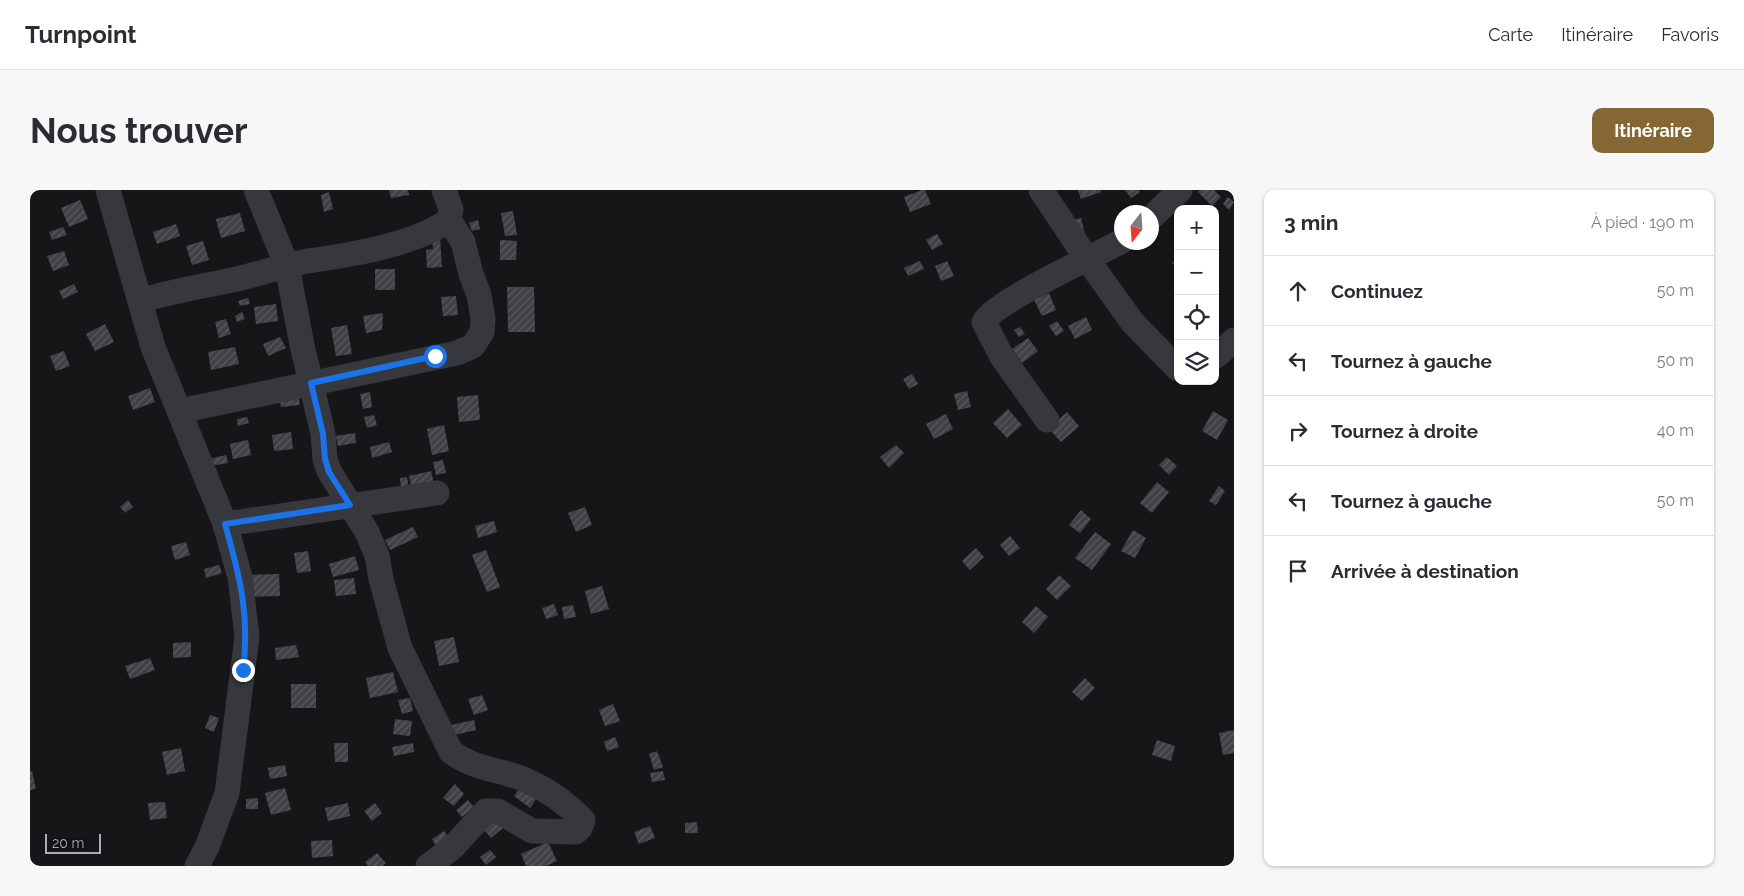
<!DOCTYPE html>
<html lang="fr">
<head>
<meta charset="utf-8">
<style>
	:root { --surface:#fff; --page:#f7f7f7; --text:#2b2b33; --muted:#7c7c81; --line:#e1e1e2; --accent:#856733 }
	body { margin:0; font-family:Raleway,sans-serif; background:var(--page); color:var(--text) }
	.controls { position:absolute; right:15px; top:15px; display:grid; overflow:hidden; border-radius:10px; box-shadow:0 1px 4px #0004 }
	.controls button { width:45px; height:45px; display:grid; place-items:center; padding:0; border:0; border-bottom:1px solid var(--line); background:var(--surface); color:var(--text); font:25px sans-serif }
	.compass { position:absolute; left:1084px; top:15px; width:45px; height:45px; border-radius:50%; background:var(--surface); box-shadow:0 1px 4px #0004; rotate:197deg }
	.scale { position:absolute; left:15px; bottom:12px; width:56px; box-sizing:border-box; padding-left:5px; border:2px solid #a8adb8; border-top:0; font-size:14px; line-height:18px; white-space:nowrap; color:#a8adb8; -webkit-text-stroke:4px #111113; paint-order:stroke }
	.stop { position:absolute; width:15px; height:15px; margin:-11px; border:4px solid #1a73e8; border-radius:50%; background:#fff }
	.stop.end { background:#1a73e8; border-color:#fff; box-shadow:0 1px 5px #0008 }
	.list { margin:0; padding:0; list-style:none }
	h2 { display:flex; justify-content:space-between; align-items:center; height:65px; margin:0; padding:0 20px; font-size:21px }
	h2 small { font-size:16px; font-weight:400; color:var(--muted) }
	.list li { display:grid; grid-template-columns:32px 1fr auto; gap:15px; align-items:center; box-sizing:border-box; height:70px; padding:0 20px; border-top:1px solid var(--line) }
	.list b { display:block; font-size:19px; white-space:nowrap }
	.list em { font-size:16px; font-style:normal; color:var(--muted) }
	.icon { flex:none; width:28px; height:28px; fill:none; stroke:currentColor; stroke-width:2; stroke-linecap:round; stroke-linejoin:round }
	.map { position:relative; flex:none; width:1204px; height:676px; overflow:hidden; border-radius:10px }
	header { display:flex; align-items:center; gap:30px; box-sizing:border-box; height:70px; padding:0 25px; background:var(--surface); border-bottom:1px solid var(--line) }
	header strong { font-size:24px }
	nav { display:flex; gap:28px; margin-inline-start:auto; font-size:18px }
	.intro { display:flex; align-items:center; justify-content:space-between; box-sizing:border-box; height:120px; padding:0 30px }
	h1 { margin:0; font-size:35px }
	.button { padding:12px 22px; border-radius:10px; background:var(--accent); color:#fff; font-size:18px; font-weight:700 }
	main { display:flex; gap:30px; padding:0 30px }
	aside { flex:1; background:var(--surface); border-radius:10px; box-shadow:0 1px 4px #0004 }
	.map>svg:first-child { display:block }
	.building { fill:url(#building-hatch) }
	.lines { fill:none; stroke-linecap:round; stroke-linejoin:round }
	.minor { stroke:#37383d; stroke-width:25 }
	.route { stroke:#1a73e8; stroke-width:6 }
</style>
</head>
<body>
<header>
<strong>Turnpoint</strong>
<nav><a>Carte</a><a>Itinéraire</a><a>Favoris</a></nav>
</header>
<div class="intro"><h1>Nous trouver</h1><a class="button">Itinéraire</a></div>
<main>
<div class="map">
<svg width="1204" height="676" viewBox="0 0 1204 676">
	<defs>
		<pattern id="building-hatch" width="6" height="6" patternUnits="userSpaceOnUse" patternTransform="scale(1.25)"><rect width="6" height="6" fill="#404145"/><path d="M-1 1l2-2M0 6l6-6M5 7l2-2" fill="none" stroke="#595a5e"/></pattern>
	</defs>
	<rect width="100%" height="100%" fill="#161618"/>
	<g class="building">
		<polygon points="359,0 378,0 379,5 361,8"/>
		<polygon points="892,0 895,0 901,14 880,22 874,7"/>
		<polygon points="1048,0 1070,0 1071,2 1051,9"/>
		<polygon points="1095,0 1108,0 1110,2 1101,8"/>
		<polygon points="1170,0 1184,0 1191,7 1182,16 1168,2"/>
		<polygon points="299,2 303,19 294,22 291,5"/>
		<polygon points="1198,7 1204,12 1199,20 1193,14"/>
		<polygon points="50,10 58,29 39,37 31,18"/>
		<polygon points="483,21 487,45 475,46 471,23"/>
		<polygon points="210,23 215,41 191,48 186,29"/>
		<polygon points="1051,28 1055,44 1042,30"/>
		<polygon points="448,30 450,39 442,41 439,33"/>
		<polygon points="146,34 150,46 127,54 123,42"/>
		<polygon points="33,37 37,45 22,50 19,42"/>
		<polygon points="907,44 913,54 902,60 896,50"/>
		<polygon points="410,47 412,77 397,78 396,60 403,59 402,48"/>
		<polygon points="470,50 487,51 486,70 470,70"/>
		<polygon points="173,51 179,70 162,75 156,56"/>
		<polygon points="34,61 39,75 23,81 17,66"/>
		<polygon points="1148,67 1148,79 1142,73"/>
		<polygon points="890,71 894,79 878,86 874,78"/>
		<polygon points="917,71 924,86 911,91 905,76"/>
		<rect x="345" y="79" width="20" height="21"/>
		<polygon points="44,94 48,102 33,109 29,101"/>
		<polygon points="477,97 504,97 505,142 478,142"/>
		<polygon points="1019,103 1026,120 1012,126 1004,110"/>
		<polygon points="426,106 428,125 413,126 411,107"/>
		<polygon points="218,108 220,114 210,116 208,111"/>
		<polygon points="246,114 248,131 226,134 224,117"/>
		<polygon points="212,122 215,129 207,132 205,126"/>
		<polygon points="353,123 352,140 336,143 333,126"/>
		<polygon points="1056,127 1062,140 1045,149 1038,136"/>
		<polygon points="196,129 201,144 189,148 185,132"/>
		<polygon points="1027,131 1034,141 1026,146 1019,136"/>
		<polygon points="75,134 84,152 65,161 56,144"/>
		<polygon points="317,135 322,164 306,166 301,138"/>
		<polygon points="990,137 995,144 989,147 984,140"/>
		<polygon points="250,147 256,158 238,166 233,154"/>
		<polygon points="998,148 1008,161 992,173 982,159"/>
		<polygon points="205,157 209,174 181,180 178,162"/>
		<polygon points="34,161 40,176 26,181 20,166"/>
		<polygon points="882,184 888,194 879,199 873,189"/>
		<polygon points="120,198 125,212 103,220 98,206"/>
		<polygon points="937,201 941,217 928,220 924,204"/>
		<polygon points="340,202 342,217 333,219 330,204"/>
		<polygon points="268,203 270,215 251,217 249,205"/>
		<polygon points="448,205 450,230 429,232 427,207"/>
		<polygon points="978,219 992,235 977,248 963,233"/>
		<polygon points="1183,221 1198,230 1187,250 1172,241"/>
		<polygon points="1037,222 1049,236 1031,252 1019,239"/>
		<polygon points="916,224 923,239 904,249 896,234"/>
		<polygon points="344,225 347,235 337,238 334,227"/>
		<polygon points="217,227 219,233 208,236 207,229"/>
		<polygon points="414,235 419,261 402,265 397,239"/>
		<polygon points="261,242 263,259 244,261 242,245"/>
		<polygon points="325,243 326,253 308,256 306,246"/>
		<polygon points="218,250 221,265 203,269 200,254"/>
		<polygon points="359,252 362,262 342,268 340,257"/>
		<polygon points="866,255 874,263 859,278 850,267"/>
		<polygon points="196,265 198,273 180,276 179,269"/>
		<polygon points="1137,267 1147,276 1139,285 1129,275"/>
		<polygon points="413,270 416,283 406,285 403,272"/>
		<polygon points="401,281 404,294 382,299 379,286"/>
		<polygon points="377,287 379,298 371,299 370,288"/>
		<polygon points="1127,292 1139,302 1122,323 1110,313"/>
		<polygon points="1189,296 1195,301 1186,315 1179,311"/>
		<polygon points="98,310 103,317 95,323 90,317"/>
		<polygon points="555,317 562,335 546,342 538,323"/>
		<polygon points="1051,320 1061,329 1050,343 1039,335"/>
		<polygon points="464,331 467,342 448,348 445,336"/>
		<polygon points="383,337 388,347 360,360 355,350"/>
		<polygon points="1103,340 1116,348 1105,368 1091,361"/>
		<polygon points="1065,342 1081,354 1062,380 1045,368"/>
		<polygon points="980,346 990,358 979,366 970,355"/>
		<polygon points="156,352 160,365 145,370 141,356"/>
		<polygon points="946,358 954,367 940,380 932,371"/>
		<polygon points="456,360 470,397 457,402 442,365"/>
		<polygon points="278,361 281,381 267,383 264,363"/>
		<polygon points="325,366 329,380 303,387 299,374"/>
		<polygon points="189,375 192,383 176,388 174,379"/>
		<polygon points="249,384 250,406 216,407 215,385"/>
		<polygon points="1029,385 1041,396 1027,410 1016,399"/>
		<polygon points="324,388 326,404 306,406 304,390"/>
		<polygon points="572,396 579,419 561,424 555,401"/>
		<polygon points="524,414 528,425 516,429 512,418"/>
		<polygon points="543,415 546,427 534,429 532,417"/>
		<polygon points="1006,416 1018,427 1004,443 992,432"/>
		<polygon points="424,447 429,472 409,476 404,451"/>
		<polygon points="161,452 161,467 143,468 143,453"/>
		<polygon points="266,455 269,467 246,470 245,458"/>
		<polygon points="120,468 125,480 100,489 95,476"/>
		<polygon points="363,482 368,502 340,508 336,488"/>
		<polygon points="1055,488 1065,498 1052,511 1042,502"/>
		<rect x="261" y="494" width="25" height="24"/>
		<polygon points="452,505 458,520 444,525 438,509"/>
		<polygon points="380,508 383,521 372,524 368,510"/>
		<polygon points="583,514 590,531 575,536 569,520"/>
		<polygon points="180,525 189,528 184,542 175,538"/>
		<polygon points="365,529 382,531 380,546 363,544"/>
		<polygon points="444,530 446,540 420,546 417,536"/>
		<polygon points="1204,540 1204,563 1193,565 1189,543"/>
		<polygon points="585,547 589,557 577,561 574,552"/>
		<polygon points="1127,550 1145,556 1141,571 1122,565"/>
		<polygon points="304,553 318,553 318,572 305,572"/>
		<polygon points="383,553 384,562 364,566 362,557"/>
		<polygon points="151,558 155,581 137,585 132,562"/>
		<polygon points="627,561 633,577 624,580 619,564"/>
		<polygon points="255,575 257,586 240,589 238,578"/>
		<polygon points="0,581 2,581 6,599 0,600"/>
		<polygon points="633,581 635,590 622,592 620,583"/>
		<polygon points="425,594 434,604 424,616 413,608"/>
		<polygon points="492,594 508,606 500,618 484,606"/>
		<polygon points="255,598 261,620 241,625 235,603"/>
		<polygon points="228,608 228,619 216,619 216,609"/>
		<polygon points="438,610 444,617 432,627 426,620"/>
		<polygon points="135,612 137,628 120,630 118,613"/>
		<polygon points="318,613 320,626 298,631 295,618"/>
		<polygon points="345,613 352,623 342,631 334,621"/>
		<polygon points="466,630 473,638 461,648 454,640"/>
		<polygon points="667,632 668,643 655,643 655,633"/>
		<polygon points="620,636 625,648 609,654 604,642"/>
		<polygon points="414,641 422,653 409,661 402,649"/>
		<polygon points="302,650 303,666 282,668 281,651"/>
		<polygon points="518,652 527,671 516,676 496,676 491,664"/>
		<polygon points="460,660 466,667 456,675 450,667"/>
		<polygon points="347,663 356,673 352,676 338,676 335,672"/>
	</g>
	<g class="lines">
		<g class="minor">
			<polyline points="78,0 123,157 195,334 210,387 217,447 197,603 177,657 167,676"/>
			<path d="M226,0L257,76L272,155L293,244L295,269L299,281L337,342L347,366L351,389L370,458L421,562C447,580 465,578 493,589C517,599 535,612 553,630L550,638L546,642L502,641L468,621H456L422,658L398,676"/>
			<polyline points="1011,0 1057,69 1103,133 1148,179"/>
			<polyline points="1122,27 1150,0"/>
			<path d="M110,111C142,101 174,96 207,89C233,83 259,73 285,70C325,64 386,54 419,30"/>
			<polyline points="1185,167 1204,150"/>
			<polyline points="150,221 427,163 443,156 452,142 453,129 449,105 441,84 433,52 419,30 421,19 414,0"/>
			<path d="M1017,230L972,167L954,132C965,111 1065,66 1092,51"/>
			<polyline points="195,334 407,303"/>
		</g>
	</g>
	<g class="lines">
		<path class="route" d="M213,480C220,425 210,387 195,334L320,315L299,282L295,269L293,244L281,193L405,166"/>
	</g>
</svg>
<div class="controls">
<button>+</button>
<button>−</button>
<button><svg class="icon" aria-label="locate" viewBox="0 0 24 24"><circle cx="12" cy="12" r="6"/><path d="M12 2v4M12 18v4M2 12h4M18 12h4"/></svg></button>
<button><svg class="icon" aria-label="layers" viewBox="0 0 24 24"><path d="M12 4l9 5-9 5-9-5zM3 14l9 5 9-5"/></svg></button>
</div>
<svg class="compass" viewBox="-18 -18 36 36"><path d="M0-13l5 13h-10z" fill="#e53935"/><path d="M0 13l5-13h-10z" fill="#7c7c81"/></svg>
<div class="scale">20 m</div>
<div class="stop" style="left:405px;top:166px"></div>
<div class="stop end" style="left:213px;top:480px"></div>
</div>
<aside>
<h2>3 min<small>À pied · 190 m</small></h2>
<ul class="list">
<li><svg class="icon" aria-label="ahead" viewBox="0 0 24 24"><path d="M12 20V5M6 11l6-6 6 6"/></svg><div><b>Continuez</b></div><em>50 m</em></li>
<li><svg class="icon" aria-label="left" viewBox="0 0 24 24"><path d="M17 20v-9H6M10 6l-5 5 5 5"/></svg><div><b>Tournez à gauche</b></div><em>50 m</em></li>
<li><svg class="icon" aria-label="right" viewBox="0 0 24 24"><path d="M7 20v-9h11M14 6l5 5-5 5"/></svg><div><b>Tournez à droite</b></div><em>40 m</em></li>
<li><svg class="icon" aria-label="left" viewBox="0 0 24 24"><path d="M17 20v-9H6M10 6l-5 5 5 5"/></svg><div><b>Tournez à gauche</b></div><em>50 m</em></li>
<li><svg class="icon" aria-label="arrive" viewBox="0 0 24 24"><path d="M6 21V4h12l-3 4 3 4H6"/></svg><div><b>Arrivée à destination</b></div></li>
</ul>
</aside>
</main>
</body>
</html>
